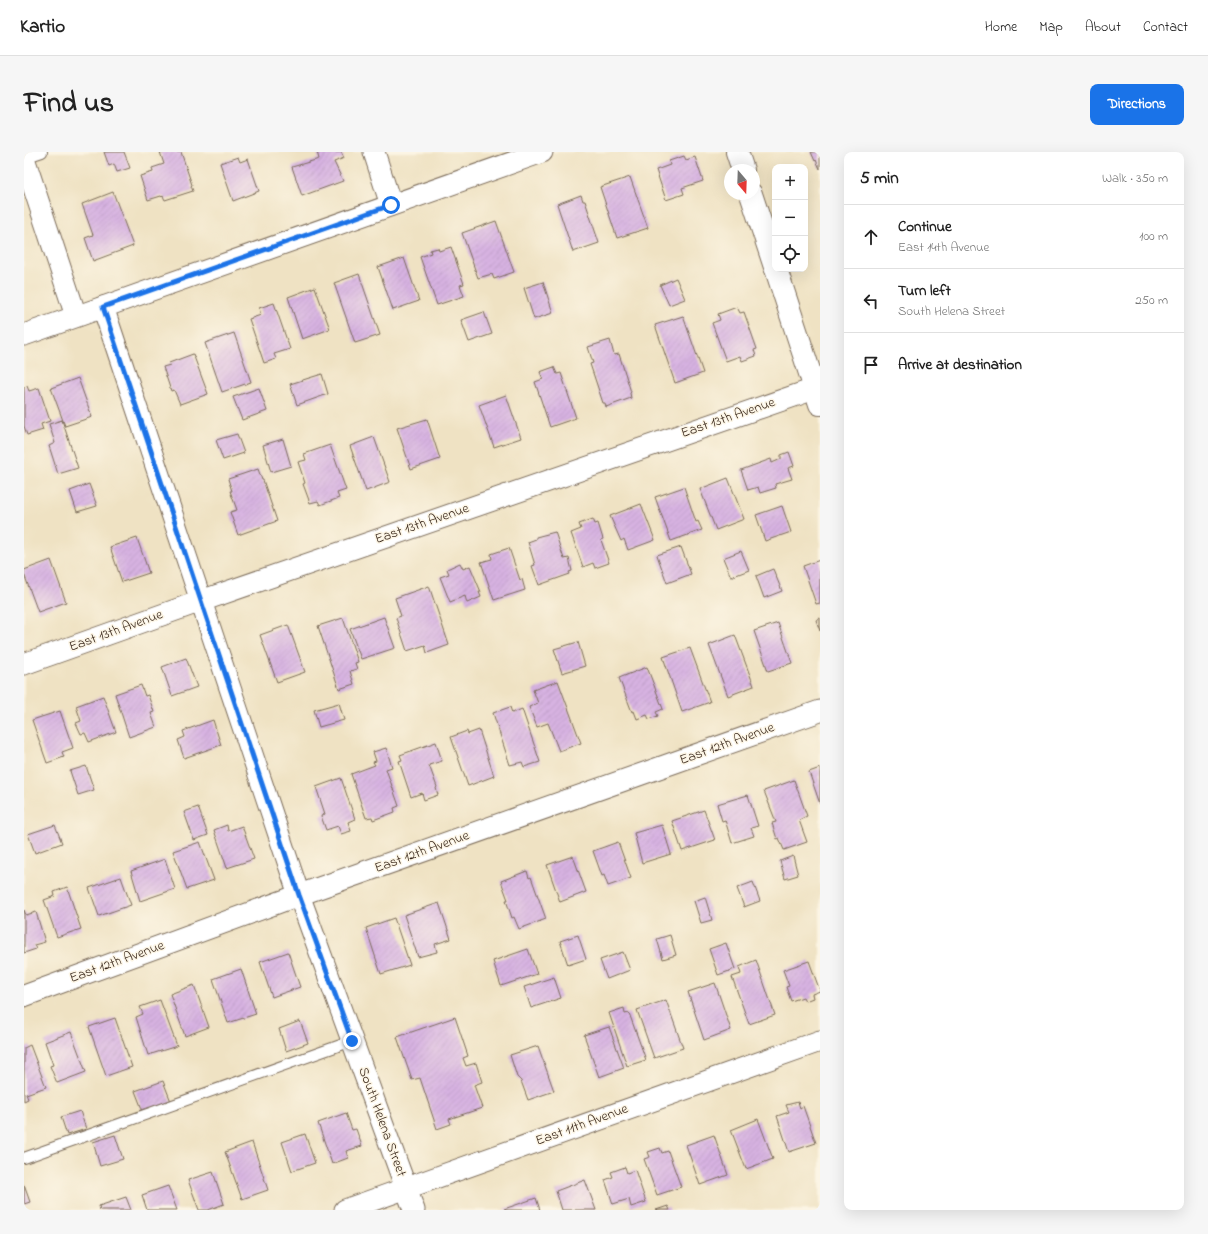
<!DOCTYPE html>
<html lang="en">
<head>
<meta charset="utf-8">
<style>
	:root { --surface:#fff; --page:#f6f6f6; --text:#222; --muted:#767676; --line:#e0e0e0; --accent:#1a73e8 }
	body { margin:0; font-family:"Indie Flower",sans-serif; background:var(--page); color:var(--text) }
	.controls { position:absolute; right:12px; top:12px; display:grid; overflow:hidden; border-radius:8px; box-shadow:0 4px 16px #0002 }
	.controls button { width:36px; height:36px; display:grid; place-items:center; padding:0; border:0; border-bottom:1px solid var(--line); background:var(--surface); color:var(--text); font:20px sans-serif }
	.compass { position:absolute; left:700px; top:12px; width:36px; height:36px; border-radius:50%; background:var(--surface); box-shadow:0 4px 16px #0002; rotate:161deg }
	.stop { position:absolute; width:12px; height:12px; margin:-9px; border:3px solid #1a73e8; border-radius:50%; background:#fff }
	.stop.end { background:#1a73e8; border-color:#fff; box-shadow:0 1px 4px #0008 }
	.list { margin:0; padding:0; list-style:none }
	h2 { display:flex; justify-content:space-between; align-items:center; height:52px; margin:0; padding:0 16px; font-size:17px }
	h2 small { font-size:13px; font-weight:400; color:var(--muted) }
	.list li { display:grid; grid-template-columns:26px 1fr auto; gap:12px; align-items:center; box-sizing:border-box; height:64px; padding:0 16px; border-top:1px solid var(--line) }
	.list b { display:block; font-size:15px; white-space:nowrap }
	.list p { margin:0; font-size:13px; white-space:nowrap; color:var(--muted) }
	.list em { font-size:13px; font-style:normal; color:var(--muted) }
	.icon { flex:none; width:22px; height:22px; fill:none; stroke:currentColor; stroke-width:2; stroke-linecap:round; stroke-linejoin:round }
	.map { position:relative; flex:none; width:796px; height:1058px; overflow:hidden; border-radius:8px }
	header { display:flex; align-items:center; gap:24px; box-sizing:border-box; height:56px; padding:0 20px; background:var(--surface); border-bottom:1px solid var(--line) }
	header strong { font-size:19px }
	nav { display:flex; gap:22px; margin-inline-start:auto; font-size:14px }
	.intro { display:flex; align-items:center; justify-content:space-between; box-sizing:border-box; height:96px; padding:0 24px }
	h1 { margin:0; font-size:28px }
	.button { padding:10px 18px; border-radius:8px; background:var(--accent); color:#fff; font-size:14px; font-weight:700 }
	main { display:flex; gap:24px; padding:0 24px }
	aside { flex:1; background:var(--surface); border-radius:8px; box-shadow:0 4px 16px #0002 }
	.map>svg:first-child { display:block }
	.building { fill:url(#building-hatch) }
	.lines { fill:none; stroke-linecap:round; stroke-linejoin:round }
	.service-casing { stroke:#7a6a58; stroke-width:12 }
	.minor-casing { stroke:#7a6a58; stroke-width:23 }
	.secondary-casing { stroke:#7a6a58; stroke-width:24 }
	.service { stroke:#fff; stroke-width:10 }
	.minor { stroke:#fff; stroke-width:21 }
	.secondary { stroke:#fff; stroke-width:22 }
	.route { stroke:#1a73e8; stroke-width:5 }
	.labels { text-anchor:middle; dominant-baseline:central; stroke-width:3; stroke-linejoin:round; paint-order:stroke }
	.street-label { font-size:14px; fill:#3b2a1e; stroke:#fcf5e5 }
</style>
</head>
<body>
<header>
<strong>Kartio</strong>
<nav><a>Home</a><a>Map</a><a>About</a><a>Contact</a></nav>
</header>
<div class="intro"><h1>Find us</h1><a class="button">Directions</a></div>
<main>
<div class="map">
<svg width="796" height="1058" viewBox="0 0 796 1058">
	<defs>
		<pattern id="building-hatch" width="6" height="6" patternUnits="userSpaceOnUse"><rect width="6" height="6" fill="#d7b2e2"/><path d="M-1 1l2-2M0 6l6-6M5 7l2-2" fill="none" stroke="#b999c1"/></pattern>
	</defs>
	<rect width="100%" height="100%" fill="#fcf5e5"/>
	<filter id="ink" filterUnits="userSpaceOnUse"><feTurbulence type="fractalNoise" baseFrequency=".025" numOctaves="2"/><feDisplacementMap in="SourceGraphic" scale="8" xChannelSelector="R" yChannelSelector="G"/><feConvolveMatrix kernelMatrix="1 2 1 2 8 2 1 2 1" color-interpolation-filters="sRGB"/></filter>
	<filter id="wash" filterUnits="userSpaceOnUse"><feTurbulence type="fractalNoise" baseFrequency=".012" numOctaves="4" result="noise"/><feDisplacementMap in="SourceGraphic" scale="16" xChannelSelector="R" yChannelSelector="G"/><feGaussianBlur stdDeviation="0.9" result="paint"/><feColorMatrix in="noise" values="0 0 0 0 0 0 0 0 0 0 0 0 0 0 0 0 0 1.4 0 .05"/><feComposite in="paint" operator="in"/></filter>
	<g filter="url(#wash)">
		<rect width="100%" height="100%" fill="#efe2c3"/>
		<g id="blocks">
			<g class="building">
				<polygon points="80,0 100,0 106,16 93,20 90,12 85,14"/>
				<polygon points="136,0 157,0 168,33 167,34 169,39 141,48 139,44 138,45 137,44 124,48 116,24 129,20 128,16 140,12"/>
				<polygon points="293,0 317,0 320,6 310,10 319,29 278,44 268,15 295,7"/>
				<polygon points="787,0 796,0 796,17 792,8 791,9"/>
				<polygon points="660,4 662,8 671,5 679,29 658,36 660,42 642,48 632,18 646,13 645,9"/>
				<polygon points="214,5 216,10 224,7 235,39 209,49 196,11"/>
				<polygon points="606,25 624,76 593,86 576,35"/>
				<polygon points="89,40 109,94 69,109 61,86 69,83 58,52"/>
				<polygon points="557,43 559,49 561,49 575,91 549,100 533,52"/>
				<polygon points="472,69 490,120 470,127 468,122 454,126 438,81"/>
				<polygon points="427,95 440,132 436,133 440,144 413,153 396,105 407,101 406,98 414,96 415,99"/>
				<polygon points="380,106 395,149 369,158 354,115"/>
				<polygon points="335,122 356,183 331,191 310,131"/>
				<polygon points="652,126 661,147 645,153 636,133"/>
				<polygon points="519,130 529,161 510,167 500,136"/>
				<polygon points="291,135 306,177 278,187 264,145"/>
				<polygon points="250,151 266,197 250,202 252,207 240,211 225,167 237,163 235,156"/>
				<polygon points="713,155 716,161 720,160 733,197 730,198 732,204 718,209 716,204 702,209 688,171 696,168 694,162"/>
				<polygon points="460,160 468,182 445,190 437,168"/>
				<polygon points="659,164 679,221 651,231 631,173"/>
				<polygon points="210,181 227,230 198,240 181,191"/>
				<polygon points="586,188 590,203 595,202 607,240 606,241 607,246 582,255 581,251 579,251 566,212 569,211 564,195"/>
				<polygon points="169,202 184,242 156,252 150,238 147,239 139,215 146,213 145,211"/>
				<polygon points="530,215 533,222 537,221 552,266 526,275 511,230 519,227 516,220"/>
				<polygon points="298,222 304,242 273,253 266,232"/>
				<polygon points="54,226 68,265 41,274 27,236"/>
				<polygon points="3,234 5,239 15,236 26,269 17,272 19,278 3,283 0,274 0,235"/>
				<polygon points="235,236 243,259 218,268 209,245"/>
				<polygon points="482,243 497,286 470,295 455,253"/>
				<polygon points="403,267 416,307 387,317 373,276"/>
				<polygon points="38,268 54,316 34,322 25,294 31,291 25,272"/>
				<polygon points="213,282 220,301 199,308 192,288"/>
				<polygon points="350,285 366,330 342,339 326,294"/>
				<polygon points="259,287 267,314 247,320 239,293"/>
				<polygon points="306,293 322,338 313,341 315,346 296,353 294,349 286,351 279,332 281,331 274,310 282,308 280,302"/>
				<polygon points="765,300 770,314 764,316 768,327 751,332 752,336 736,341 734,335 724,338 717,318 747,307 748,311 757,307 757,303"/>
				<polygon points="234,317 238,328 239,328 253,369 214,383 206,360 213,358 206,339 208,339 204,327"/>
				<polygon points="704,326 720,367 692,378 676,337"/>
				<polygon points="65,332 73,354 53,360 46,339"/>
				<polygon points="660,335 672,370 674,369 678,378 647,389 631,345"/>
				<polygon points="617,352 631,388 604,398 600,387 597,389 586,364"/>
				<polygon points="758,354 767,380 741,389 732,363"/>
				<polygon points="569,367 571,372 574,371 579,387 577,388 585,411 571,416 569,411 559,415 547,381 557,377 555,372"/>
				<polygon points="531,380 540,407 545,406 548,419 545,420 546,422 515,433 508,414 511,413 504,390 512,387 512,385"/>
				<polygon points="113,386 125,421 98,430 86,395"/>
				<polygon points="657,395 667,422 643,431 633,403"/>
				<polygon points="485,396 496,428 498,427 501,438 470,448 457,410 468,407 467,402"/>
				<polygon points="717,399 725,418 707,425 699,406"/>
				<polygon points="27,408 42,450 14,460 0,422 0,418"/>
				<polygon points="796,408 796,451 792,452 779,414"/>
				<polygon points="436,411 439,417 446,414 457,440 455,440 457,445 443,451 441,444 426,450 416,425 425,422 423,417"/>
				<polygon points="749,417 758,439 740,446 732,424"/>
				<polygon points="405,434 425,493 403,501 401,493 383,499 372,466 377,464 371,446"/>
				<polygon points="360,465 371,496 337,507 326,477"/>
				<polygon points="319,466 334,510 331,511 333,517 326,519 330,532 315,537 294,474"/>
				<polygon points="796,466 796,479 792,468"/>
				<polygon points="754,471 768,511 744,519 730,479"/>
				<polygon points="264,473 281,520 253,530 236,483"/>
				<polygon points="711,483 730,534 704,544 685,493"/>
				<polygon points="554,490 561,514 538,521 530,497"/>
				<polygon points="666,496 686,550 658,560 639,505"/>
				<polygon points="162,506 173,535 148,544 138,515"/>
				<polygon points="623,515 639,557 632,560 634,564 625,567 623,563 613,567 610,559 608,560 595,526"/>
				<polygon points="534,529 557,591 535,599 524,571 513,575 505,555 514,551 509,538"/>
				<polygon points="117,533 121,544 124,543 130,560 127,561 132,575 105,585 91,542"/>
				<polygon points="79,544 92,580 65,590 61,581 57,582 52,571 57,569 52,554"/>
				<polygon points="315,551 320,568 295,575 290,558"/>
				<polygon points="486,555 488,561 498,557 516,610 500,615 498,610 486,613 469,561"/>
				<polygon points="36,559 49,596 38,600 40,605 23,611 8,568"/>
				<polygon points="189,568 197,593 160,606 154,588 161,585 159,579"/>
				<polygon points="455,578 470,624 444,634 427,585 443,579 444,582"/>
				<polygon points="412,590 418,609 405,613 413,635 412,636 414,643 400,648 398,641 387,645 375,609 378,608 376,603"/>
				<polygon points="362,596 368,615 362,617 375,654 370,656 371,660 349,668 348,665 342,666 327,622 351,613 349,610 352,609 349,600"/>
				<polygon points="62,614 70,638 54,643 46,619"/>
				<polygon points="796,616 796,652 785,620"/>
				<polygon points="317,626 331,667 324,670 327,679 317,682 314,674 302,678 297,664 301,662 292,635"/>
				<polygon points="770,628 783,664 775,668 783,690 760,698 755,686 753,687 748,671 752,670 740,639"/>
				<polygon points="724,643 734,674 727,676 730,684 708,691 701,668 698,669 693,652"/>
				<polygon points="174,655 184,683 170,688 160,660"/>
				<polygon points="680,658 691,688 658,699 648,669"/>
				<polygon points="31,673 38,691 11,701 4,682"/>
				<polygon points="203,673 204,679 218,674 230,707 203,716 190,678"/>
				<polygon points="638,673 647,702 618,711 610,681"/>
				<polygon points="176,690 190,728 163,737 149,699"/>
				<polygon points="594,690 607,726 584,734 580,723 578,724 569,699"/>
				<polygon points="549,704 562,740 536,750 523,713"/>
				<polygon points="769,704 774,723 761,727 756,709"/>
				<polygon points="141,707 151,737 116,749 107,719"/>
				<polygon points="503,719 505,726 507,725 522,767 495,777 490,765 488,766 482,748 484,748 477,729"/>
				<polygon points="97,725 107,753 75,764 65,736"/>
				<polygon points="729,730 736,749 720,755 713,736"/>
				<polygon points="43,735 57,777 33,785 20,748 31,744 30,740"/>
				<polygon points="681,745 688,768 677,771 670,749"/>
				<polygon points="415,751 427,787 411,792 413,800 394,805 380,763"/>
				<polygon points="0,758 2,763 12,760 21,790 10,793 12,797 0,801"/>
				<polygon points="370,766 386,813 357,822 342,776"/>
				<polygon points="554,783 562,807 544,813 536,789"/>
				<polygon points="646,783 652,803 639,807 633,787"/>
				<polygon points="702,791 711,817 694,823 685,797"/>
				<polygon points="504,797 513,822 477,834 469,809"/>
				<polygon points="264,800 276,835 248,845 236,810"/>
				<polygon points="599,800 606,818 583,827 576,808"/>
				<polygon points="732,808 751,863 725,872 708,825 717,822 715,815"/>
				<polygon points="785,809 796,839 788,842 789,846 781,849 779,845 767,849 762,835 765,834 759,818"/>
				<polygon points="217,817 232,862 204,871 189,827"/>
				<polygon points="530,825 537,846 507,856 500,835"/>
				<polygon points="691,831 707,878 680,888 664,840"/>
				<polygon points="170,833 185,875 161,884 146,842"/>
				<polygon points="136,848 153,894 124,903 112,865 119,862 116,855"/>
				<polygon points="642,848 659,896 630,906 613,858"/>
				<polygon points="600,856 601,862 605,861 622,908 603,914 585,861"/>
				<polygon points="431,865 444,904 439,906 442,914 452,911 458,930 450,933 458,956 425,967 427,972 413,977 396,926 388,928 373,885"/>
				<polygon points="91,866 108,915 82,924 65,875"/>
				<polygon points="276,869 284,891 262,899 255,877"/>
				<polygon points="585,875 600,916 575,925 560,883"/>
				<polygon points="47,880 62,920 33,931 26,914 29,913 21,890"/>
				<polygon points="6,893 22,935 2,942 4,947 0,949 0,896"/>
				<polygon points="514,894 530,939 504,948 497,929 493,925 486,903"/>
				<polygon points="139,929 148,952 120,962 111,939"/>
				<polygon points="774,950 776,956 779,954 792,991 765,1000 753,964 765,960 762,953"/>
				<polygon points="56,959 62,977 43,983 37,965"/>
				<polygon points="322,961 328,978 332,977 338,994 322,999 324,1006 308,1012 294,971"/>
				<polygon points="734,967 749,1007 722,1017 707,978"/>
				<polygon points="281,982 291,1011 268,1019 258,990"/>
				<polygon points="91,983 99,1007 76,1014 69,990"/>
				<polygon points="690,983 704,1023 676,1033 662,993"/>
				<polygon points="228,990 244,1038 218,1047 201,1000"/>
				<polygon points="636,996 638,1001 644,999 657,1035 633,1043 620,1007 626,1005 624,1000"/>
				<polygon points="601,1015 603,1021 611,1018 622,1050 607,1055 605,1047 589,1052 581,1028 589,1025 587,1020"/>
				<polygon points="189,1020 200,1052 184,1058 175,1058 164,1028"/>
				<polygon points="561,1028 572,1058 538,1058 532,1039"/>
				<polygon points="0,1033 6,1050 0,1052"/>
				<polygon points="144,1034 153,1058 123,1058 118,1043"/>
				<polygon points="102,1045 107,1058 76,1058 75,1054"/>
				<polygon points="512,1046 516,1058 481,1058 480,1057"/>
				<polygon points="644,1054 646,1058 632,1058"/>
			</g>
		</g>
	</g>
	<g filter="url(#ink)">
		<use href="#blocks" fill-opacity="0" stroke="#7a6a58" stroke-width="1"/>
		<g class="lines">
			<defs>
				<g id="service">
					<polyline points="0,6 18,0"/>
					<polyline points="0,1006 328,889"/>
				</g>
				<g id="minor">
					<polyline points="350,0 367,53"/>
					<polyline points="0,6 52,164"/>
					<polyline points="79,155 275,743 390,1058"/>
					<polyline points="0,183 518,0"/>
					<polyline points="0,512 177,449 796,235"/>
					<polyline points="0,844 275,743 796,559"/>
					<polyline points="321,1058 796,889"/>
				</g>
				<g id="secondary">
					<polyline points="713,0 719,18"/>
					<polyline points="727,42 751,115"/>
					<polyline points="752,117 796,252"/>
				</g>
			</defs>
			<use href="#service" class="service-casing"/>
			<use href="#minor" class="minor-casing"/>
			<use href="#secondary" class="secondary-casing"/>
			<use href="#service" class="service"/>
			<use href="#minor" class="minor"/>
			<use href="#secondary" class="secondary"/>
		</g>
	</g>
	<g class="lines" filter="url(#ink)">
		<polyline class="route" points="328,889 275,743 79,155 367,53"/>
	</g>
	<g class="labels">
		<g class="street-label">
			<text transform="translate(704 266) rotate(-19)">East 13th Avenue</text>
			<text transform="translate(398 372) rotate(-19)">East 13th Avenue</text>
			<text transform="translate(92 479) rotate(-20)">East 13th Avenue</text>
			<text transform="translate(703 592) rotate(-20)">East 12th Avenue</text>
			<text transform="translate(398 700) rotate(-20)">East 12th Avenue</text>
			<text transform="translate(93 810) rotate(-20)">East 12th Avenue</text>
			<text transform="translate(358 970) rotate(70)">South Helena Street</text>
			<text transform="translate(558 973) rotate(-20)">East 11th Avenue</text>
		</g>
	</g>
</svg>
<div class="controls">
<button>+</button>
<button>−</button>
<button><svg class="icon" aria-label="locate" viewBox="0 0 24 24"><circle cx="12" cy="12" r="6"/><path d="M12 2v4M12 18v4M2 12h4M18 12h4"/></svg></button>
</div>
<svg class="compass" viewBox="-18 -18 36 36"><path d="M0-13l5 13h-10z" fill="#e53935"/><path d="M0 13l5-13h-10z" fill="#767676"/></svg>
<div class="stop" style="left:367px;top:53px"></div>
<div class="stop end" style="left:328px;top:889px"></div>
</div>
<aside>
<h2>5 min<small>Walk · 350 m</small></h2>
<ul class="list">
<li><svg class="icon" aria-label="ahead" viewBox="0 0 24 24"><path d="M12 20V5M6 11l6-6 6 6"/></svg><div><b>Continue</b><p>East 14th Avenue</p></div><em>100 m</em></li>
<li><svg class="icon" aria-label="left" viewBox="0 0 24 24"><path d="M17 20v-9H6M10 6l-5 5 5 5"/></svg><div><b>Turn left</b><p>South Helena Street</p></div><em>250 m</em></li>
<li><svg class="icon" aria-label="arrive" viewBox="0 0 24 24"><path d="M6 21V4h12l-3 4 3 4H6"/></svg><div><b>Arrive at destination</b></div></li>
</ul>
</aside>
</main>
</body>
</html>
